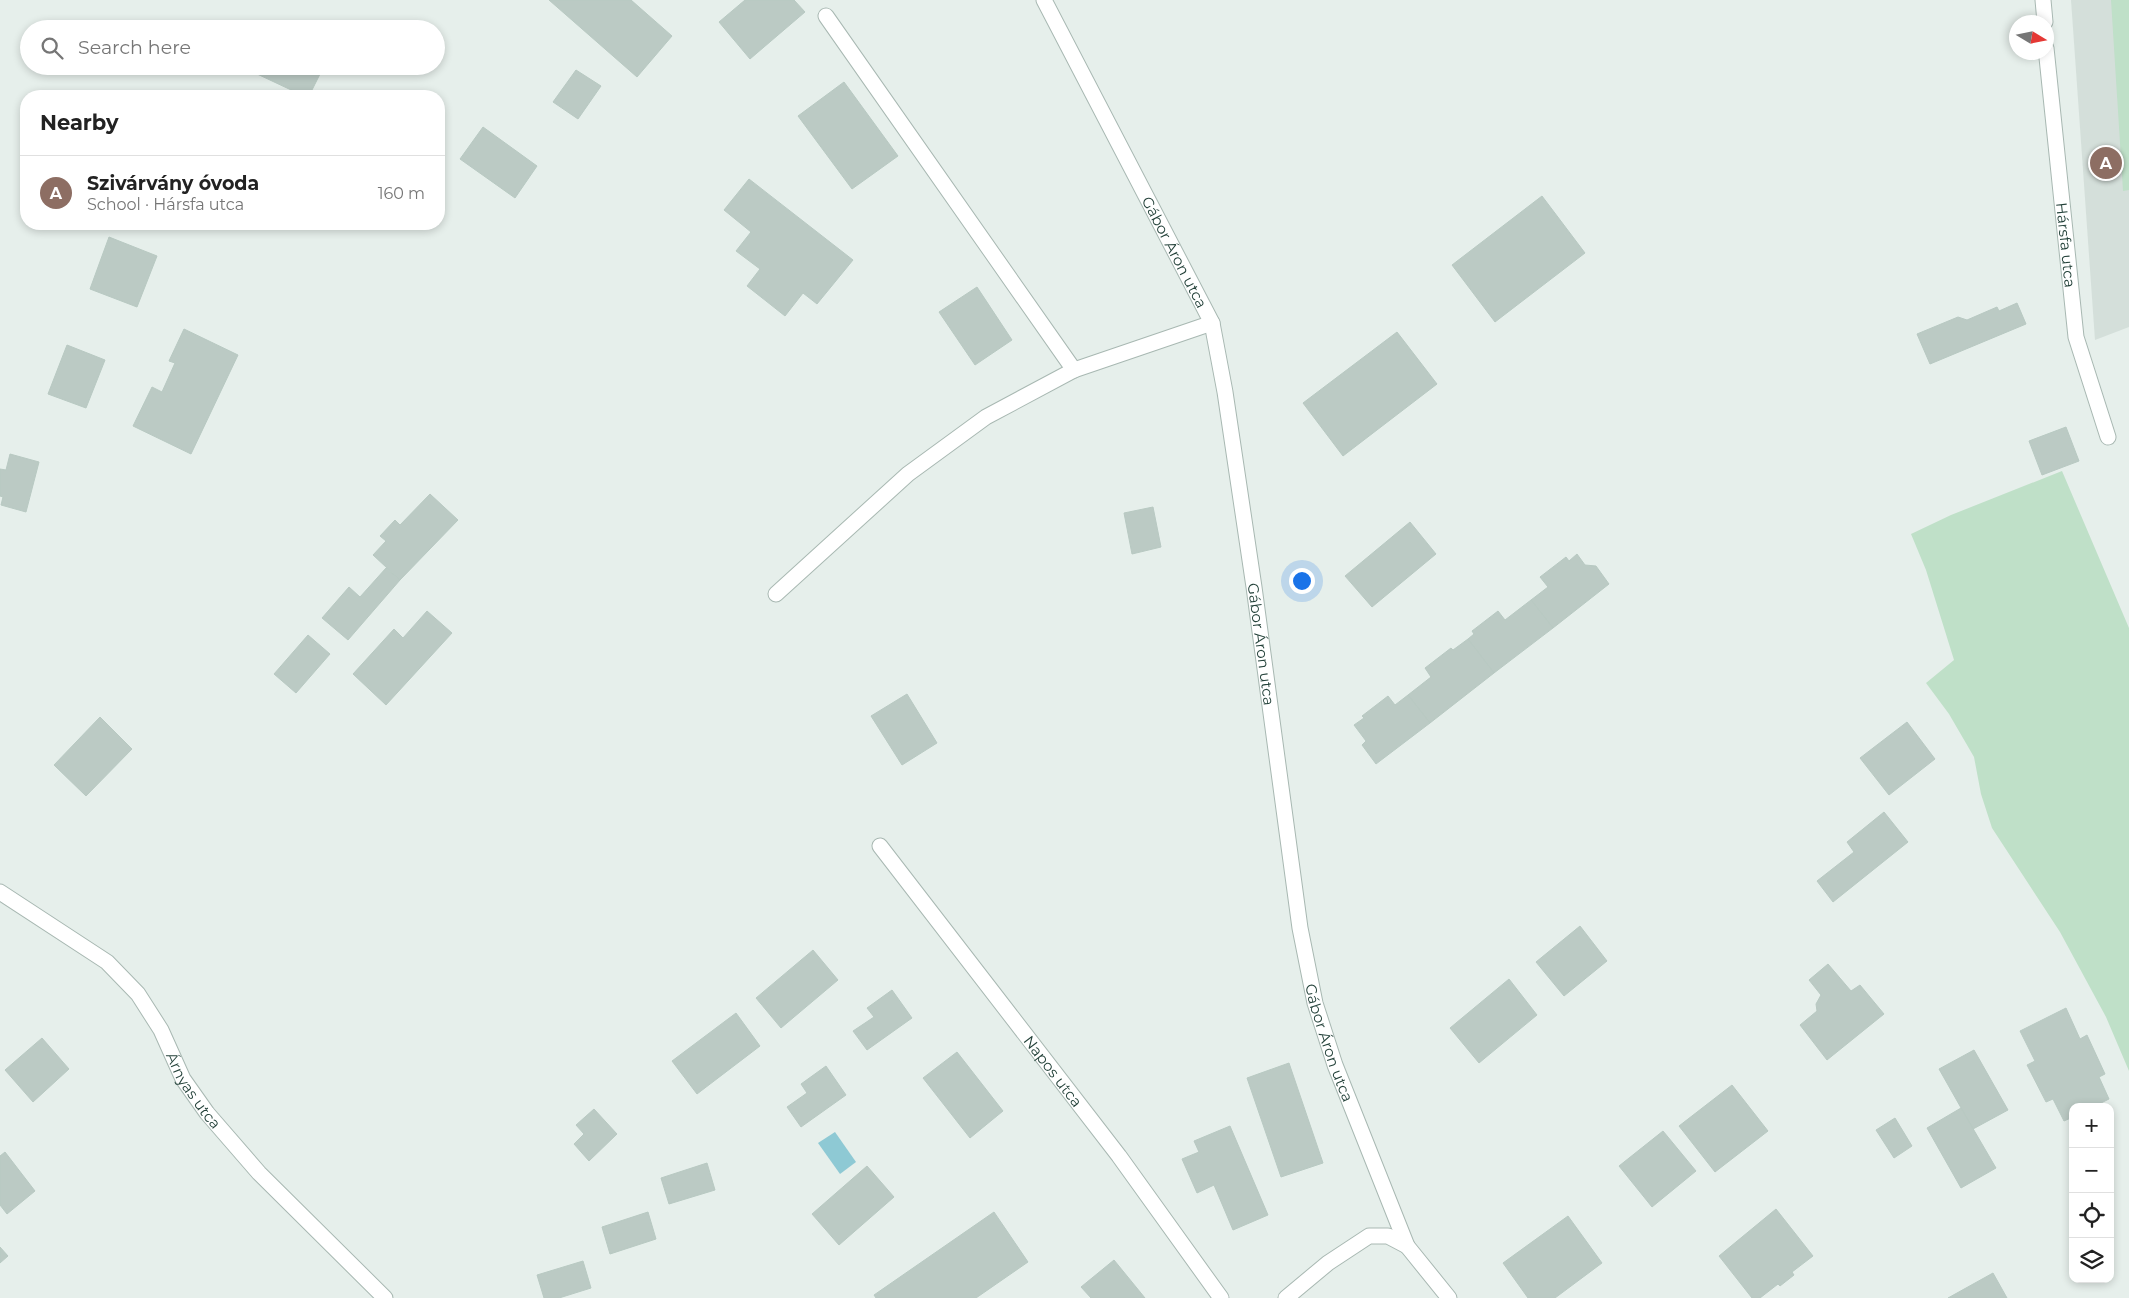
<!DOCTYPE html>
<html lang="en">
<head>
<meta charset="utf-8">
<style>
	:root { --surface:#fff; --page:#f2f2f2; --text:#222; --muted:#767676; --line:#e0e0e0; --accent:#804e3d }
	body { margin:0; font-family:Montserrat,sans-serif; background:var(--page); color:var(--text) }
	.controls { position:absolute; right:15px; bottom:15px; display:grid; overflow:hidden; border-radius:10px; box-shadow:0 2px 8px #0003 }
	.controls button { width:45px; height:45px; display:grid; place-items:center; padding:0; border:0; border-bottom:1px solid var(--line); background:var(--surface); color:var(--text); font:25px sans-serif }
	.compass { position:absolute; left:2009px; top:15px; width:45px; height:45px; border-radius:50%; background:var(--surface); box-shadow:0 2px 8px #0003; rotate:100deg }
	.you { position:absolute; left:1301px; top:580px; width:18px; height:18px; margin:-12px; border:4px solid #fff; border-radius:50%; background:#1a73e8; box-shadow:0 0 0 8px #1a73e833 }
	.badge { display:grid; place-items:center; width:32px; height:32px; border-radius:50%; background:var(--accent); color:#fff; font-size:16px; font-weight:700 }
	.pin { position:absolute; translate:-50% -50%; border:2px solid #fff; box-shadow:0 1px 5px #0006 }
	.list { margin:0; padding:0; list-style:none }
	h2 { display:flex; justify-content:space-between; align-items:center; height:65px; margin:0; padding:0 20px; font-size:21px }
	h2 small { font-size:16px; font-weight:400; color:var(--muted) }
	.list li { display:grid; grid-template-columns:32px 1fr auto; gap:15px; align-items:center; box-sizing:border-box; height:75px; padding:0 20px; border-top:1px solid var(--line) }
	.list b { display:block; font-size:19px; white-space:nowrap }
	.list p { margin:0; font-size:16px; white-space:nowrap; color:var(--muted) }
	.list em { font-size:16px; font-style:normal; color:var(--muted) }
	.icon { flex:none; width:28px; height:28px; fill:none; stroke:currentColor; stroke-width:2; stroke-linecap:round; stroke-linejoin:round }
	.map { position:relative; flex:none; width:2129px; height:1298px; overflow:hidden }
	.search { position:absolute; background:var(--surface); box-shadow:0 2px 8px #0003; left:20px; top:20px; width:425px; height:55px; display:flex; align-items:center; gap:12px; box-sizing:border-box; padding:0 18px; border-radius:28px; color:var(--muted); font-size:19px }
	.panel { position:absolute; background:var(--surface); box-shadow:0 2px 8px #0003; left:20px; top:90px; width:425px; height:140px; border-radius:20px }
	.map>svg:first-child { display:block }
	.built { fill:#d4dfda }
	.green { fill:#bfe0c8 }
	.water { fill:#8ec9d4 }
	.building { fill:#bbcac4; stroke:#b8c9c2 }
	.lines { fill:none; stroke-linecap:round; stroke-linejoin:round }
	.minor-casing { stroke:#a8b8b2; stroke-width:17 }
	.minor { stroke:#fff; stroke-width:15 }
	.labels { text-anchor:middle; dominant-baseline:central; stroke-width:4.5; stroke-linejoin:round; paint-order:stroke }
	.street-label { font-size:15px; fill:#24423a; stroke:#f7fbf9 }
</style>
</head>
<body>
<div class="map">
<svg width="2129" height="1298" viewBox="0 0 2129 1298">
	<rect width="100%" height="100%" fill="#e6efeb"/>
	<polygon class="built" points="2071,0 2129,0 2129,327 2095,340"/>
	<g class="green">
		<polygon points="2111,0 2129,0 2129,190 2123,191"/>
		<polygon points="2062,471 2129,628 2129,1071 2106,1017 2060,932 1992,828 1981,794 1974,757 1949,714 1926,683 1954,660 1926,570 1911,534 1951,515"/>
	</g>
	<polygon class="water" points="835,1132 856,1162 840,1174 818,1143"/>
	<g class="building">
		<polygon points="549,0 631,0 672,36 637,77"/>
		<polygon points="745,0 794,0 805,12 750,59 719,22"/>
		<polygon points="259,66 324,66 309,96 304,96 255,73"/>
		<polygon points="576,70 601,86 578,119 553,102"/>
		<polygon points="844,82 898,156 852,189 798,116"/>
		<polygon points="483,127 537,166 515,198 460,159"/>
		<polygon points="749,179 853,260 817,304 803,293 785,316 747,286 760,269 736,251 751,232 724,210"/>
		<polygon points="1542,196 1585,253 1495,322 1452,265"/>
		<polygon points="109,237 157,256 137,307 90,289"/>
		<polygon points="977,287 1012,340 975,365 939,312"/>
		<polygon points="2017,303 2026,324 1930,364 1917,334 1958,317 1967,320 1997,307 1999,311"/>
		<polygon points="184,329 238,355 191,454 133,426 152,387 162,392 175,363 169,361"/>
		<polygon points="1397,332 1437,384 1343,456 1303,403"/>
		<polygon points="67,345 105,360 86,408 48,394"/>
		<polygon points="2066,427 2079,461 2042,475 2029,441"/>
		<polygon points="10,454 39,462 26,512 1,505 3,497 0,496 0,469 6,470"/>
		<polygon points="430,494 458,520 400,580 373,555 386,541 380,536 395,520 400,525"/>
		<polygon points="1153,507 1161,547 1132,554 1124,513"/>
		<polygon points="1410,522 1436,554 1372,607 1345,576"/>
		<polygon points="1577,554 1585,565 1596,566 1609,584 1553,628 1531,600 1548,587 1540,577 1566,557 1569,561"/>
		<polygon points="386,568 400,580 348,640 322,618 349,587 360,597"/>
		<polygon points="1531,600 1553,628 1494,673 1468,639 1474,634 1472,631 1498,611 1505,620"/>
		<polygon points="427,611 452,633 386,705 353,674 394,629 403,638"/>
		<polygon points="308,635 330,654 296,693 274,674"/>
		<polygon points="1468,639 1494,673 1430,723 1408,695 1431,677 1425,668 1451,648 1453,650"/>
		<polygon points="907,694 937,743 902,765 871,716"/>
		<polygon points="1408,695 1430,723 1376,764 1362,745 1366,741 1354,725 1364,718 1362,716 1388,696 1395,705"/>
		<polygon points="100,717 132,749 86,796 54,765"/>
		<polygon points="1907,722 1935,759 1889,795 1860,758"/>
		<polygon points="1884,812 1908,842 1833,902 1817,881 1854,852 1847,842"/>
		<polygon points="1580,926 1607,961 1564,996 1536,962"/>
		<polygon points="813,950 838,980 781,1028 756,998"/>
		<polygon points="1828,964 1851,991 1860,985 1884,1014 1827,1060 1800,1025 1817,1011 1816,1004 1821,995 1809,980"/>
		<polygon points="1509,979 1537,1015 1479,1063 1450,1028"/>
		<polygon points="892,990 912,1018 867,1050 853,1031 874,1017 867,1008"/>
		<polygon points="2066,1008 2080,1039 2087,1035 2105,1074 2099,1077 2109,1099 2093,1107 2073,1107 2073,1117 2064,1121 2053,1099 2046,1102 2027,1065 2035,1061 2020,1031"/>
		<polygon points="736,1013 760,1046 697,1094 672,1061"/>
		<polygon points="42,1038 69,1069 33,1102 5,1070"/>
		<polygon points="1974,1050 2008,1110 1973,1129 1939,1069"/>
		<polygon points="957,1052 1003,1111 970,1138 923,1078"/>
		<polygon points="1289,1063 1323,1163 1281,1177 1247,1078"/>
		<polygon points="826,1066 846,1095 801,1127 787,1107 807,1093 801,1084"/>
		<polygon points="1732,1085 1768,1131 1715,1172 1679,1126"/>
		<polygon points="1961,1108 1996,1168 1961,1188 1927,1128"/>
		<polygon points="594,1109 617,1134 589,1161 574,1144 584,1134 576,1125"/>
		<polygon points="1895,1118 1912,1146 1894,1158 1876,1130"/>
		<polygon points="1230,1126 1268,1215 1233,1230 1214,1185 1197,1193 1182,1159 1199,1152 1194,1141"/>
		<polygon points="1663,1131 1696,1171 1652,1207 1619,1166"/>
		<polygon points="5,1152 35,1191 7,1214 0,1205 0,1156"/>
		<polygon points="707,1163 715,1190 669,1204 661,1178"/>
		<polygon points="867,1166 894,1197 839,1245 812,1214"/>
		<polygon points="1776,1209 1813,1256 1792,1272 1794,1275 1780,1286 1778,1284 1760,1298 1752,1298 1719,1256"/>
		<polygon points="648,1212 656,1239 610,1254 602,1227"/>
		<polygon points="994,1212 1028,1262 976,1298 876,1298 874,1295"/>
		<polygon points="1568,1216 1602,1263 1555,1298 1528,1298 1503,1263"/>
		<polygon points="0,1247 8,1256 0,1263"/>
		<polygon points="1114,1260 1145,1298 1091,1298 1081,1287"/>
		<polygon points="583,1261 591,1288 559,1298 544,1298 537,1275"/>
		<polygon points="1993,1273 2007,1298 1948,1298"/>
	</g>
	<g class="lines">
		<defs>
			<g id="minor">
				<path id="s1" d="M1044,0L1212,323L1225,392L1254,587L1300,928L1315,1003L1335,1065L1407,1246L1449,1298"/>
				<polyline points="2043,0 2045,22"/>
				<polyline points="826,16 1074,370"/>
				<path id="s2" d="M2046,48L2076,337L2108,437"/>
				<polyline points="776,594 908,474 986,417 1074,370 1212,323"/>
				<path id="s3" d="M880,846L1119,1156L1221,1298"/>
				<path id="s4" d="M0,892L107,962L138,994L161,1030L183,1079L207,1113L259,1173L385,1298"/>
				<polyline points="1286,1298 1328,1263 1369,1236 1388,1236 1407,1246"/>
			</g>
		</defs>
		<use href="#minor" class="minor-casing"/>
		<use href="#minor" class="minor"/>
	</g>
	<g class="labels">
		<g class="street-label">
			<text stroke="none"><textPath href="#s2" startOffset="198">Hársfa utca</textPath></text>
			<text stroke="none"><textPath href="#s1" startOffset="284">Gábor Áron utca</textPath></text>
			<text stroke="none"><textPath href="#s1" startOffset="689">Gábor Áron utca</textPath></text>
			<text stroke="none"><textPath href="#s1" startOffset="1094">Gábor Áron utca</textPath></text>
			<text stroke="none"><textPath href="#s3" startOffset="284">Napos utca</textPath></text>
			<text stroke="none"><textPath href="#s4" startOffset="284">Árnyas utca</textPath></text>
		</g>
	</g>
</svg>
<div class="controls">
<button>+</button>
<button>−</button>
<button><svg class="icon" aria-label="locate" viewBox="0 0 24 24"><circle cx="12" cy="12" r="6"/><path d="M12 2v4M12 18v4M2 12h4M18 12h4"/></svg></button>
<button><svg class="icon" aria-label="layers" viewBox="0 0 24 24"><path d="M12 4l9 5-9 5-9-5zM3 14l9 5 9-5"/></svg></button>
</div>
<svg class="compass" viewBox="-18 -18 36 36"><path d="M0-13l5 13h-10z" fill="#e53935"/><path d="M0 13l5-13h-10z" fill="#767676"/></svg>
<div class="you"></div>
<div class="pin badge" style="left:2106px;top:163px;background:#8d6e63">A</div>
<div class="search"><svg class="icon" aria-label="search" viewBox="0 0 24 24"><circle cx="10" cy="10" r="6"/><path d="M15 15l6 6"/></svg>Search here</div>
<section class="panel">
<h2>Nearby<small></small></h2>
<ul class="list">
<li><span class="badge" style="background:#8d6e63">A</span><div><b>Szivárvány óvoda</b><p>School · Hársfa utca</p></div><em>160 m</em></li>
</ul>
</section>
</div>
</body>
</html>
